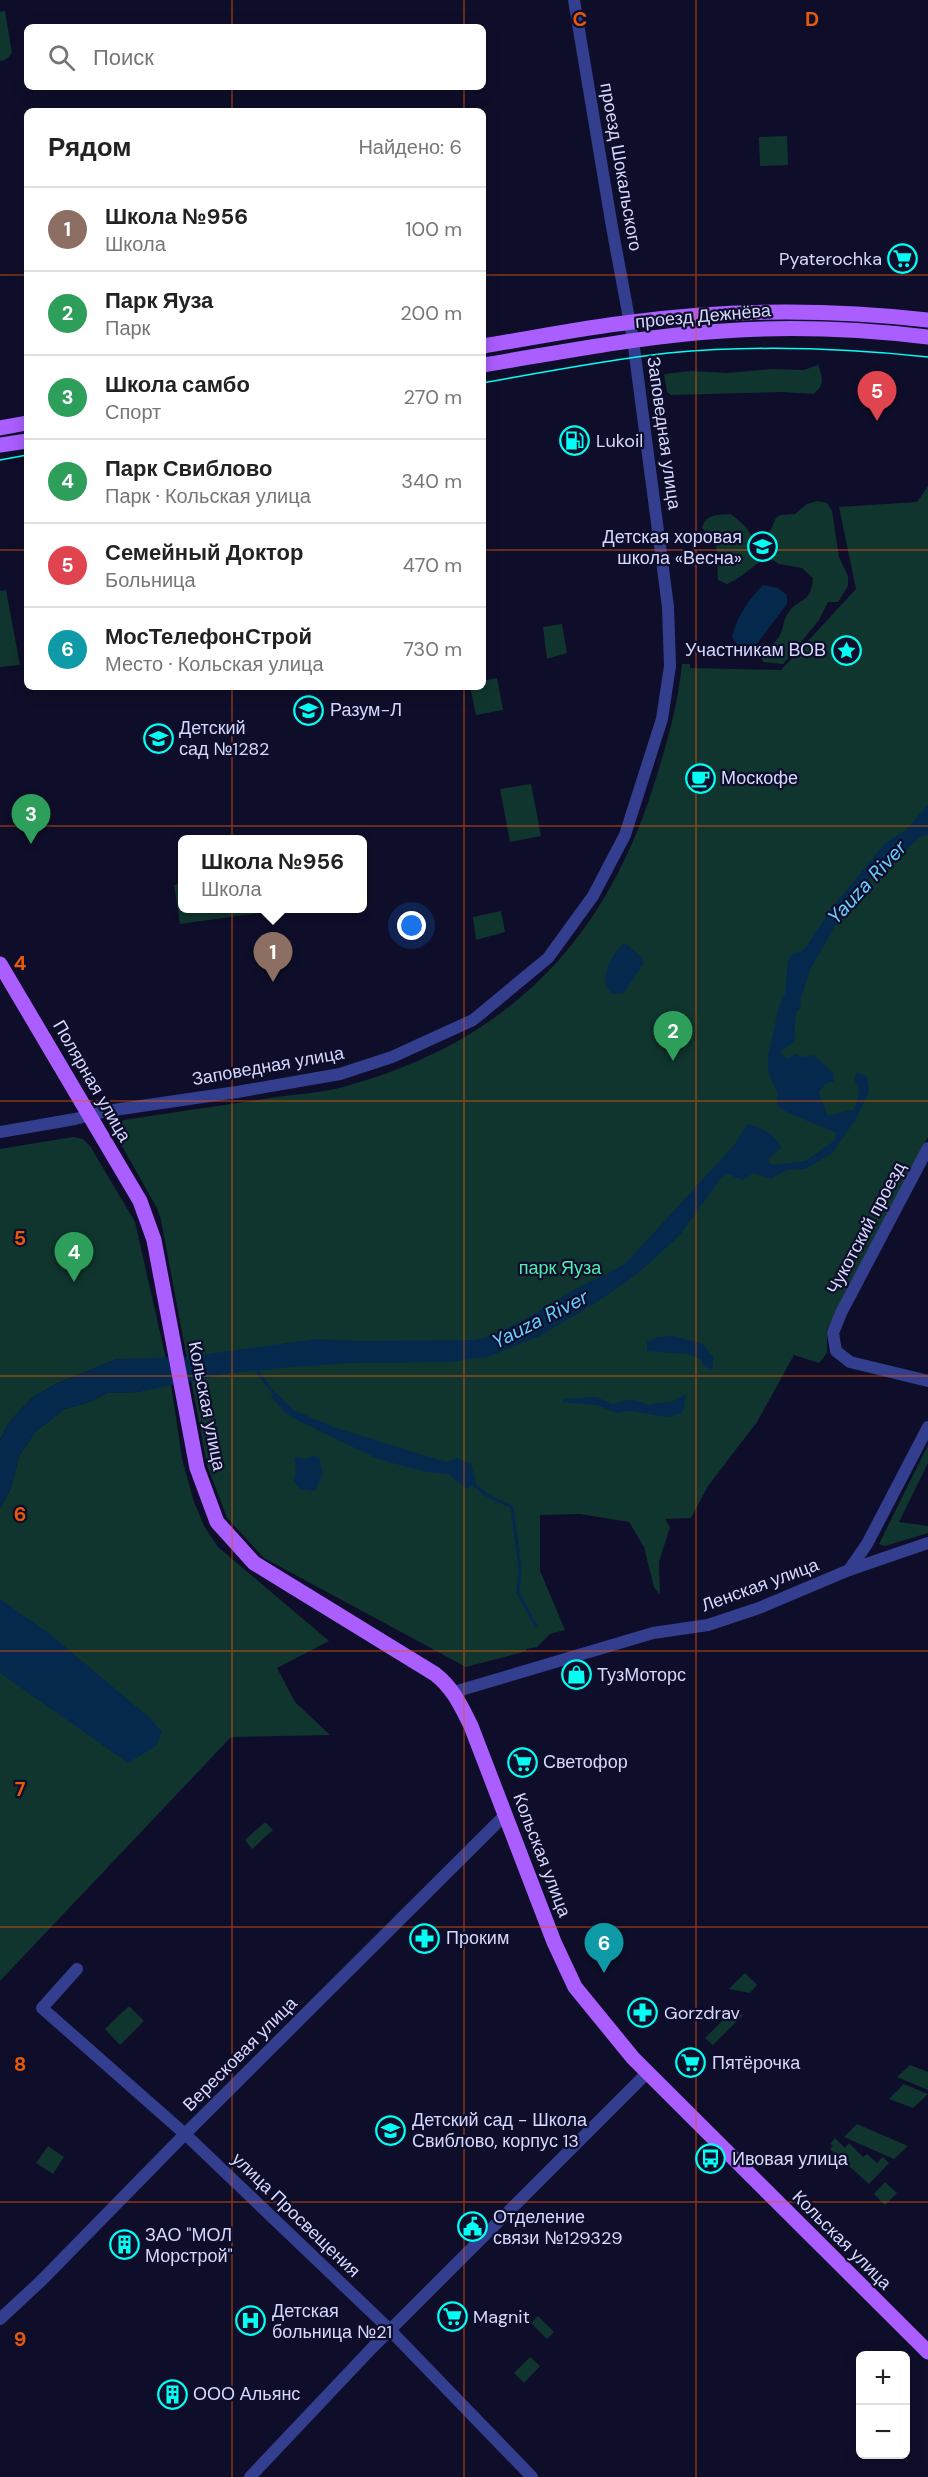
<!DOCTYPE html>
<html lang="ru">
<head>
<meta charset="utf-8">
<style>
	:root { --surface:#fff; --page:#f6f6f6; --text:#222; --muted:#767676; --line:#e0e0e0; --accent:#148580 }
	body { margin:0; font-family:"DM Sans",sans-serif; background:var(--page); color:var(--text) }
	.controls { position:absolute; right:18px; bottom:18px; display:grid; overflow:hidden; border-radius:9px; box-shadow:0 3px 15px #0003 }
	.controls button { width:54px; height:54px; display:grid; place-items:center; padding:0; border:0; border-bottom:2px solid var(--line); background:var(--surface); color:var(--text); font:30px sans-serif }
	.you { position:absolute; left:412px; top:926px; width:21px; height:21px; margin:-15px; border:4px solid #fff; border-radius:50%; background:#1a73e8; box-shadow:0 0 0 9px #1a73e833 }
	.badge { display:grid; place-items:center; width:39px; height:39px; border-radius:50%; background:var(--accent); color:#fff; font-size:20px; font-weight:700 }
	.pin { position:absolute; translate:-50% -50px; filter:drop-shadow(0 2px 3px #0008) }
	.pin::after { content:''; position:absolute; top:32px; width:21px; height:18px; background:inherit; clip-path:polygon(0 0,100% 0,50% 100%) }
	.popup { position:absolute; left:178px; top:835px; width:189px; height:78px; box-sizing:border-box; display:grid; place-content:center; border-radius:9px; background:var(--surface); filter:drop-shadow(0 2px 4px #0005); font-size:20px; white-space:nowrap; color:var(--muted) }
	.popup b { font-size:22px; color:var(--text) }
	.popup::after { content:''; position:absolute; left:50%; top:100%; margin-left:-12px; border:12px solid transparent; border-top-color:var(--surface) }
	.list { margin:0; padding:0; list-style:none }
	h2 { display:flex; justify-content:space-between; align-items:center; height:78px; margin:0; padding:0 24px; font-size:26px }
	h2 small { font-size:20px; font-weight:400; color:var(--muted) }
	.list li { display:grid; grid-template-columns:39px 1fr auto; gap:18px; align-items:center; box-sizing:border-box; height:84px; padding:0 24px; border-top:2px solid var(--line) }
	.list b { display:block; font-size:22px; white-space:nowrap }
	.list p { margin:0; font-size:20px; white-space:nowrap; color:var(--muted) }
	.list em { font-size:20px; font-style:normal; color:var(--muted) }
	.icon { flex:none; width:33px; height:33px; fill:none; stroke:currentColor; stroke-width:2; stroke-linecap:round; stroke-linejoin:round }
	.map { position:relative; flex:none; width:928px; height:2477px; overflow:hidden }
	.search { position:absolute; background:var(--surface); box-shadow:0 3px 15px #0003; left:24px; top:24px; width:462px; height:66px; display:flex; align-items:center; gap:15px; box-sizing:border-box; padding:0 21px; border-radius:9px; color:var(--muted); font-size:22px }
	.panel { position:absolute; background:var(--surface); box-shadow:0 3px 15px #0003; left:24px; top:108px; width:462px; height:582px; border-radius:9px }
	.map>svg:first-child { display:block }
	.green { fill:#10352e }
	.water { fill:#05294c }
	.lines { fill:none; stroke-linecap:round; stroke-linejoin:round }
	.stream { stroke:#05294c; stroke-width:3 }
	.minor { stroke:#343e8e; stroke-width:12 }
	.major { stroke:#ab5eff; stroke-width:15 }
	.tram { stroke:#03fff3; stroke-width:1.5 }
	.grid { fill:none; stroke:#e8590c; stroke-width:1.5; stroke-opacity:0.55 }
	.labels { text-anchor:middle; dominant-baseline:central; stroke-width:4.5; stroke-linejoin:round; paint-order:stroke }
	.street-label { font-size:18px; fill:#d7d8ff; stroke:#0e0e2a }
	.poi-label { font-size:18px; fill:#d7d8ff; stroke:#0e0e2a; text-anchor:start }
	.park-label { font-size:18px; fill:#56ecb1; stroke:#0e0e2a }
	.water-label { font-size:20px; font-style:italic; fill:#65ceff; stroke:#0e0e2a }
	.grid-label { font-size:20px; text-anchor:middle; font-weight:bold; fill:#e8590c; stroke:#0e0e2a; stroke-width:4.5; stroke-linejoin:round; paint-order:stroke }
</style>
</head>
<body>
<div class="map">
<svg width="928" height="2477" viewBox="0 0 928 2477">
	<rect width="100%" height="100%" fill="#0e0e2a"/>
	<g class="green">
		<polygon points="5,11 12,53 8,58 2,61 0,60 0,12"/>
		<polygon points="787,136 788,165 760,166 759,137"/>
		<path d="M818,365C823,379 825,385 813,394L782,392L671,395L667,392L664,374L691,371L727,373L772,369L804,370Z"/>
		<path d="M928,486V1137L827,1330V1353L819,1363L794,1355L757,1422L708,1486L691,1518L665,1519L670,1527L659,1562L660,1595L654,1587L644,1547L629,1522L580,1514L540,1515V1571L565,1630L550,1634L537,1647L526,1649L527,1651L466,1667L264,1558L227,1518L207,1465L161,1220L157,1208L119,1141L116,1129L119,1123L124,1120C175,1112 226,1105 276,1097C298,1094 322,1093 343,1087C509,1042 607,940 656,778C668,740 678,703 682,664H690V668L781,670L856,589L839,507L917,502Z"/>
		<path d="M817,501L827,503L832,511L839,557L848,576V586L838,602H828L819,620L783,664L763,662L762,658C767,651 775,643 780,635C784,627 783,619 789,612C799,597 811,605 813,578L802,568L779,564L768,557C753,565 743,577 727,584L718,580L716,541L702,528C706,513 719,515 731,514L746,527L757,544L766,540L776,518L780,515L795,514L807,504Z"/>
		<polygon points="6,590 20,665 0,667 0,591"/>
		<polygon points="562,624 567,653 547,659 543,627"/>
		<polygon points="497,678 503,710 476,715 470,687 483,687 483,681"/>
		<polygon points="531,784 541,836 510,842 500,789"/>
		<polygon points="183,883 183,908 267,908 267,912 180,924 174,885"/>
		<polygon points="501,911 505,932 476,940 473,917"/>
		<polygon points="73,1137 83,1139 90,1146 135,1222 166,1359 117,1359 58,1383 33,1397 10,1421 0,1440 0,1149"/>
		<polygon points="171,1384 182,1459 193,1499 204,1526 218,1547 329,1641 277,1668 295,1702 330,1735 231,1737 0,1981 0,1509 11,1488 19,1456 35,1432 64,1409 87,1403 107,1393 138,1392"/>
		<polygon points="928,1445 928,1463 899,1522 928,1526 928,1533 885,1546 879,1544"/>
		<polygon points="265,1822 273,1830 252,1849 245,1840"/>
		<polygon points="745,1973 757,1985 750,1993 729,1989"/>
		<polygon points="129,2006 144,2021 120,2045 105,2029"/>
		<polygon points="731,2012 743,2015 713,2045 705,2038"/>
		<polygon points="910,2065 928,2072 928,2090 897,2077"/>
		<polygon points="904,2084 928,2094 913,2108 889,2099"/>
		<polygon points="857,2124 908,2146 894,2159 844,2137"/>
		<polygon points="835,2138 845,2148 849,2143 863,2157 867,2154 877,2163 883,2157 889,2163 869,2184 830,2149 833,2146 830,2144"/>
		<polygon points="48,2146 64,2157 53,2174 36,2163"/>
		<polygon points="885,2182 897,2193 885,2205 874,2194"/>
		<polygon points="538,2316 554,2332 547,2339 531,2323"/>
		<polygon points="530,2357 540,2366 524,2383 514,2373"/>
	</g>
	<g class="water">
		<path d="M763,585L778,588L787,595V604L756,645L751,648L737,645L732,637C737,617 748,600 763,585Z"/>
		<path d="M928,804V835L920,837L895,860L886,862L852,896L810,970L800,1002L801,1008L796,1012L794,1042L780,1052L787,1059L796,1054L801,1057L814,1055L834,1074V1081L825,1084L819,1093L828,1116L855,1109L859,1089L854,1079L857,1073L867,1076L869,1092L856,1119L832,1153L805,1169L787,1170L771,1179L754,1173L742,1180L728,1174L721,1178L679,1236L637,1274L597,1302L540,1336L487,1357L449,1362L352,1363L292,1367L230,1373L138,1392L107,1393L87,1403L64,1409L35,1432L19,1456L11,1488L0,1509V1440L10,1421L33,1397L58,1383L117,1359L187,1357L316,1339L364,1341L476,1340C510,1331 542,1308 572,1291C590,1281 609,1274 626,1263L735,1144L747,1124C761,1127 776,1135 781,1148L769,1158V1163L775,1165L805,1161L834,1141L836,1133C816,1123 795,1118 777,1106L778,1094L768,1072V1056L779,1006L785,994L788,961L793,953L801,952L806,947L831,909L885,843L905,831Z"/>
		<path d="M623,944L628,945L642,958L643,964L624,993L613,994C596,981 611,956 623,944Z"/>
		<polygon points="673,1336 703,1344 713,1357 713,1370 705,1367 700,1359 687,1354 647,1351 647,1342 658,1337"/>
		<polygon points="275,1392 294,1410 333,1427 446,1462 457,1458 471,1464 476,1483 466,1489 449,1474 426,1472 378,1459 301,1422 285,1413 271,1396"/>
		<path d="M686,1393L684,1409L680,1414L667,1417L630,1411L616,1413L597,1405L561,1402L565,1399L596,1397L613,1404C627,1399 634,1398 648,1405C664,1400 672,1406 686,1393Z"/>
		<polygon points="313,1456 319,1457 323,1474 315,1491 300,1489 294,1481 296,1471 294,1457 305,1459"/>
		<polygon points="0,1599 50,1634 151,1719 162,1732 156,1746 128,1763 0,1673"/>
	</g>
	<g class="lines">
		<g class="stream">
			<polyline points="255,1368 276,1397"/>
			<polyline points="472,1483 488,1496 512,1507 520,1569 518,1593 536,1626"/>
		</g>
		<g class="minor">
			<polyline points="0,1132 75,1119 107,1111 237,1092 340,1074 392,1057 473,1020 548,958 593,896 625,835 662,719 670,666 668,607 633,340 612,227 574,0"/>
			<polyline points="928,1148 841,1313 833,1333 836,1351 850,1362 928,1381"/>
			<polyline points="849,1570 867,1544 928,1427"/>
			<polyline points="454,1692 653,1633 708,1625 759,1608 849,1570 928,1543"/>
			<polyline points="77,1969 42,2008 185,2134 386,2326 532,2477"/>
			<polyline points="0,2319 41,2281 185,2134 505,1815"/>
			<polyline points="250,2477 372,2348 647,2073"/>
		</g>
		<g class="major">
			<path d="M483,346C532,338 582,328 632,322C731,309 829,309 928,320"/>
			<path d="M483,365C563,352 642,336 723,331C791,326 860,329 928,337"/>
			<polyline points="0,428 27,423"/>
			<polyline points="0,445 27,441"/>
			<path d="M0,964L140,1201L154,1240L197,1468L217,1522L254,1563L435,1674C453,1688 461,1706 471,1726L554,1942L575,1987L633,2058L928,2352"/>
		</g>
		<g class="tram">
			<path d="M483,383C544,372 606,360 668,353C754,345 843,348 928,357"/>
			<polyline points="0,460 27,455"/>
		</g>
	</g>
	<path class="grid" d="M232,0V27M464,0V27M696,0V2477M232,87V111M464,87V111M0,275H27M483,275H928M0,550H27M483,550H928M232,687V2477M464,687V2477M0,826H928M0,1101H928M0,1376H928M0,1651H928M0,1927H928M0,2202H928"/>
	<defs>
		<symbol id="supermarket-ring" viewBox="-11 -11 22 22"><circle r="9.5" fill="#0e0e2a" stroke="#03fff3" stroke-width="1.5"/><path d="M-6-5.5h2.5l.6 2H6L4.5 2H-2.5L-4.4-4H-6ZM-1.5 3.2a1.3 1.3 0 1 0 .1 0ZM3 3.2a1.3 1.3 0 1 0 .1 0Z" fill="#03fff3"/></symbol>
		<symbol id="fuel-ring" viewBox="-11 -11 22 22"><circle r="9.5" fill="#0e0e2a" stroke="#03fff3" stroke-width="1.5"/><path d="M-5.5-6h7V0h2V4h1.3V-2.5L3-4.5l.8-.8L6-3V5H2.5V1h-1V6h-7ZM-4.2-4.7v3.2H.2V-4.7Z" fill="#03fff3"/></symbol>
		<symbol id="school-ring" viewBox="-11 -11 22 22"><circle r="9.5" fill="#0e0e2a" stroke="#03fff3" stroke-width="1.5"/><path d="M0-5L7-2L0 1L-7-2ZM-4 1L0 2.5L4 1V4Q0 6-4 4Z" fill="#03fff3"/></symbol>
		<symbol id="sight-ring" viewBox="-11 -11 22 22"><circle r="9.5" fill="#0e0e2a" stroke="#03fff3" stroke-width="1.5"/><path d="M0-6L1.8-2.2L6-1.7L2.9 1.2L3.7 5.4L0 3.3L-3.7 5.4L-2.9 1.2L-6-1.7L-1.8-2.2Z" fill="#03fff3"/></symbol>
		<symbol id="cafe-ring" viewBox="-11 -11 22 22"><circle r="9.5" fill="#0e0e2a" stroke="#03fff3" stroke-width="1.5"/><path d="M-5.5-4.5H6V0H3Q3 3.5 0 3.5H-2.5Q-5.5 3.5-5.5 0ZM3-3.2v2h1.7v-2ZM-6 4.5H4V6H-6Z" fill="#03fff3"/></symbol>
		<symbol id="shop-ring" viewBox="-11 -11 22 22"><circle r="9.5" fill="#0e0e2a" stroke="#03fff3" stroke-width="1.5"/><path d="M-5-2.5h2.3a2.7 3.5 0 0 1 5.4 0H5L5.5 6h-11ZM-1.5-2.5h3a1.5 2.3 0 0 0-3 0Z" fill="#03fff3"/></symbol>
		<symbol id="pharmacy-ring" viewBox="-11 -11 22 22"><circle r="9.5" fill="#0e0e2a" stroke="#03fff3" stroke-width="1.5"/><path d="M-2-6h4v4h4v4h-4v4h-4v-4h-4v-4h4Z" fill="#03fff3"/></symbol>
		<symbol id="bus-ring" viewBox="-11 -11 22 22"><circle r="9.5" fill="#0e0e2a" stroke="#03fff3" stroke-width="1.5"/><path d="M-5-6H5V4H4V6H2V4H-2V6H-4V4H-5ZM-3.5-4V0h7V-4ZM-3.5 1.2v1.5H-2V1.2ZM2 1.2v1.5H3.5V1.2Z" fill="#03fff3"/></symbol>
		<symbol id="civic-ring" viewBox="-11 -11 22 22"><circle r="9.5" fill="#0e0e2a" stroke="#03fff3" stroke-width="1.5"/><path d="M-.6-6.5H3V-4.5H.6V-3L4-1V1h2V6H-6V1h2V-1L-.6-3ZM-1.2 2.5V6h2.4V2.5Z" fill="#03fff3"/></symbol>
		<symbol id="building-ring" viewBox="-11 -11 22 22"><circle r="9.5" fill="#0e0e2a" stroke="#03fff3" stroke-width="1.5"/><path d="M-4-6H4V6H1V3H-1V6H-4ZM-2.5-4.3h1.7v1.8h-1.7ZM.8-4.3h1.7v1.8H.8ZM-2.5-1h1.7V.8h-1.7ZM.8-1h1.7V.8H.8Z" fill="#03fff3"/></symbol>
		<symbol id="hospital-ring" viewBox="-11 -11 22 22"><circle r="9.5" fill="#0e0e2a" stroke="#03fff3" stroke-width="1.5"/><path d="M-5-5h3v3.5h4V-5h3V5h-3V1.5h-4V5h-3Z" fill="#03fff3"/></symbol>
	</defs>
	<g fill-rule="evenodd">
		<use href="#supermarket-ring" x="886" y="242" width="33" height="33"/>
		<use href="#fuel-ring" x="558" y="424" width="33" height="33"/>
		<use href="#school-ring" x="746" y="530" width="33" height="33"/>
		<use href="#sight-ring" x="830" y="634" width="33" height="33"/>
		<use href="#school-ring" x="292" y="694" width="33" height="33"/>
		<use href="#school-ring" x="142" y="722" width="33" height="33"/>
		<use href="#cafe-ring" x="684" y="762" width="33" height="33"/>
		<use href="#shop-ring" x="560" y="1658" width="33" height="33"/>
		<use href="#supermarket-ring" x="506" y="1746" width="33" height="33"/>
		<use href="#pharmacy-ring" x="408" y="1922" width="33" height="33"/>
		<use href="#pharmacy-ring" x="626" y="1996" width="33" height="33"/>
		<use href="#supermarket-ring" x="674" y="2046" width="33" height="33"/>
		<use href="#school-ring" x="374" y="2114" width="33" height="33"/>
		<use href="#bus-ring" x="694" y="2142" width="33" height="33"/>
		<use href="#civic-ring" x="456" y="2210" width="33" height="33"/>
		<use href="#building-ring" x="108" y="2228" width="33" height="33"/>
		<use href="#supermarket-ring" x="436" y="2300" width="33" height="33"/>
		<use href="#hospital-ring" x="234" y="2304" width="33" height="33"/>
		<use href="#building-ring" x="156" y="2378" width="33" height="33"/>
	</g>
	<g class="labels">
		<g class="street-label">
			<text transform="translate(621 167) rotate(80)">проезд Шокальского</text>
			<text transform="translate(703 316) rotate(-5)">проезд Дежнёва</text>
			<text transform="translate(664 433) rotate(82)">Заповедная улица</text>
			<text transform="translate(268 1066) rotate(-10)">Заповедная улица</text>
			<text transform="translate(92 1081) rotate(60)">Полярная улица</text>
			<text transform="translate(866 1228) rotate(-62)">Чукотский проезд</text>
			<text transform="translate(207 1406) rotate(79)">Кольская улица</text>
			<text transform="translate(760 1585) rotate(-20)">Ленская улица</text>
			<text transform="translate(542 1855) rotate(69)">Кольская улица</text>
			<text transform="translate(240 2054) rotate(-45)">Вересковая улица</text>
			<text transform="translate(296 2215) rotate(44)">улица Просвещения</text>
			<text transform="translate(842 2240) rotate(45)">Кольская улица</text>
		</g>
		<g class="poi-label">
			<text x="882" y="259" text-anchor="end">Pyaterochka</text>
			<text x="596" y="441">Lukoil</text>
			<text x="742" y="537" text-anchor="end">Детская хоровая<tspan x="742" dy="21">школа «Весна»</tspan></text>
			<text x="826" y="650" text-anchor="end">Участникам ВОВ</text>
			<text x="330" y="710">Разум-Л</text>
			<text x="179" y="728">Детский<tspan x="179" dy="21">сад №1282</tspan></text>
			<text x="721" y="778">Москофе</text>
			<text x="597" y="1675">ТузМоторс</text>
			<text x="543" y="1762">Светофор</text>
			<text x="446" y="1938">Проким</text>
			<text x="664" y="2013">Gorzdrav</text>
			<text x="712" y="2063">Пятёрочка</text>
			<text x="412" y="2120">Детский сад - Школа<tspan x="412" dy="21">Свиблово, корпус 13</tspan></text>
			<text x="732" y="2159">Ивовая улица</text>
			<text x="493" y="2217">Отделение<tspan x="493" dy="21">связи №129329</tspan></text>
			<text x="145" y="2235">ЗАО "МОЛ<tspan x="145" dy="21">Морстрой"</tspan></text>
			<text x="272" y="2311">Детская<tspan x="272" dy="21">больница №21</tspan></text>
			<text x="473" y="2317">Magnit</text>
			<text x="193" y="2394">ООО Альянс</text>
		</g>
		<g class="park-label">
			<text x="560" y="1268">парк Яуза</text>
		</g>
		<g class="water-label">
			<text transform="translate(867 882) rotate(-47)">Yauza River</text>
			<text transform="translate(540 1319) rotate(-27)">Yauza River</text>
		</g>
	</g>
	<g class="grid-label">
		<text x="580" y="26">C</text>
		<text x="812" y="26">D</text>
		<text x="20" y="970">4</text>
		<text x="20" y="1245">5</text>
		<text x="20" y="1521">6</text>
		<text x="20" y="1796">7</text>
		<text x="20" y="2071">8</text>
		<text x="20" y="2346">9</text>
	</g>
</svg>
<div class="controls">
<button>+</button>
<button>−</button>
</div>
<div class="you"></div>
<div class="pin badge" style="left:273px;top:982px;background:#8d6e63">1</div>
<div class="popup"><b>Школа №956</b>Школа</div>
<div class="pin badge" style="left:673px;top:1061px;background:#2e9e5b">2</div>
<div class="pin badge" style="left:31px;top:844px;background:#2e9e5b">3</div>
<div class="pin badge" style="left:74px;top:1282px;background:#2e9e5b">4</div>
<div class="pin badge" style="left:877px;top:421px;background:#e0444e">5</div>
<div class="pin badge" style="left:604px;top:1973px;background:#0f9aa8">6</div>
<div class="search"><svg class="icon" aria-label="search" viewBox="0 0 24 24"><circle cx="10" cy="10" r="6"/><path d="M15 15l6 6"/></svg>Поиск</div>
<section class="panel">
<h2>Рядом<small>Найдено: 6</small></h2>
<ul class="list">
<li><span class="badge" style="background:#8d6e63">1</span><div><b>Школа №956</b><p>Школа</p></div><em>100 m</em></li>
<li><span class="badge" style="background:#2e9e5b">2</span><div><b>Парк Яуза</b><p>Парк</p></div><em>200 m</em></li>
<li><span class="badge" style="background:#2e9e5b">3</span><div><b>Школа самбо</b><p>Спорт</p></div><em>270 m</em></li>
<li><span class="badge" style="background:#2e9e5b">4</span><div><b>Парк Свиблово</b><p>Парк · Кольская улица</p></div><em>340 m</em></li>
<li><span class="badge" style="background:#e0444e">5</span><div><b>Семейный Доктор</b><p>Больница</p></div><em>470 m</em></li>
<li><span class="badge" style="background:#0f9aa8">6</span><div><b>МосТелефонСтрой</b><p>Место · Кольская улица</p></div><em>730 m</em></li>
</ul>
</section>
</div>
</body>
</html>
